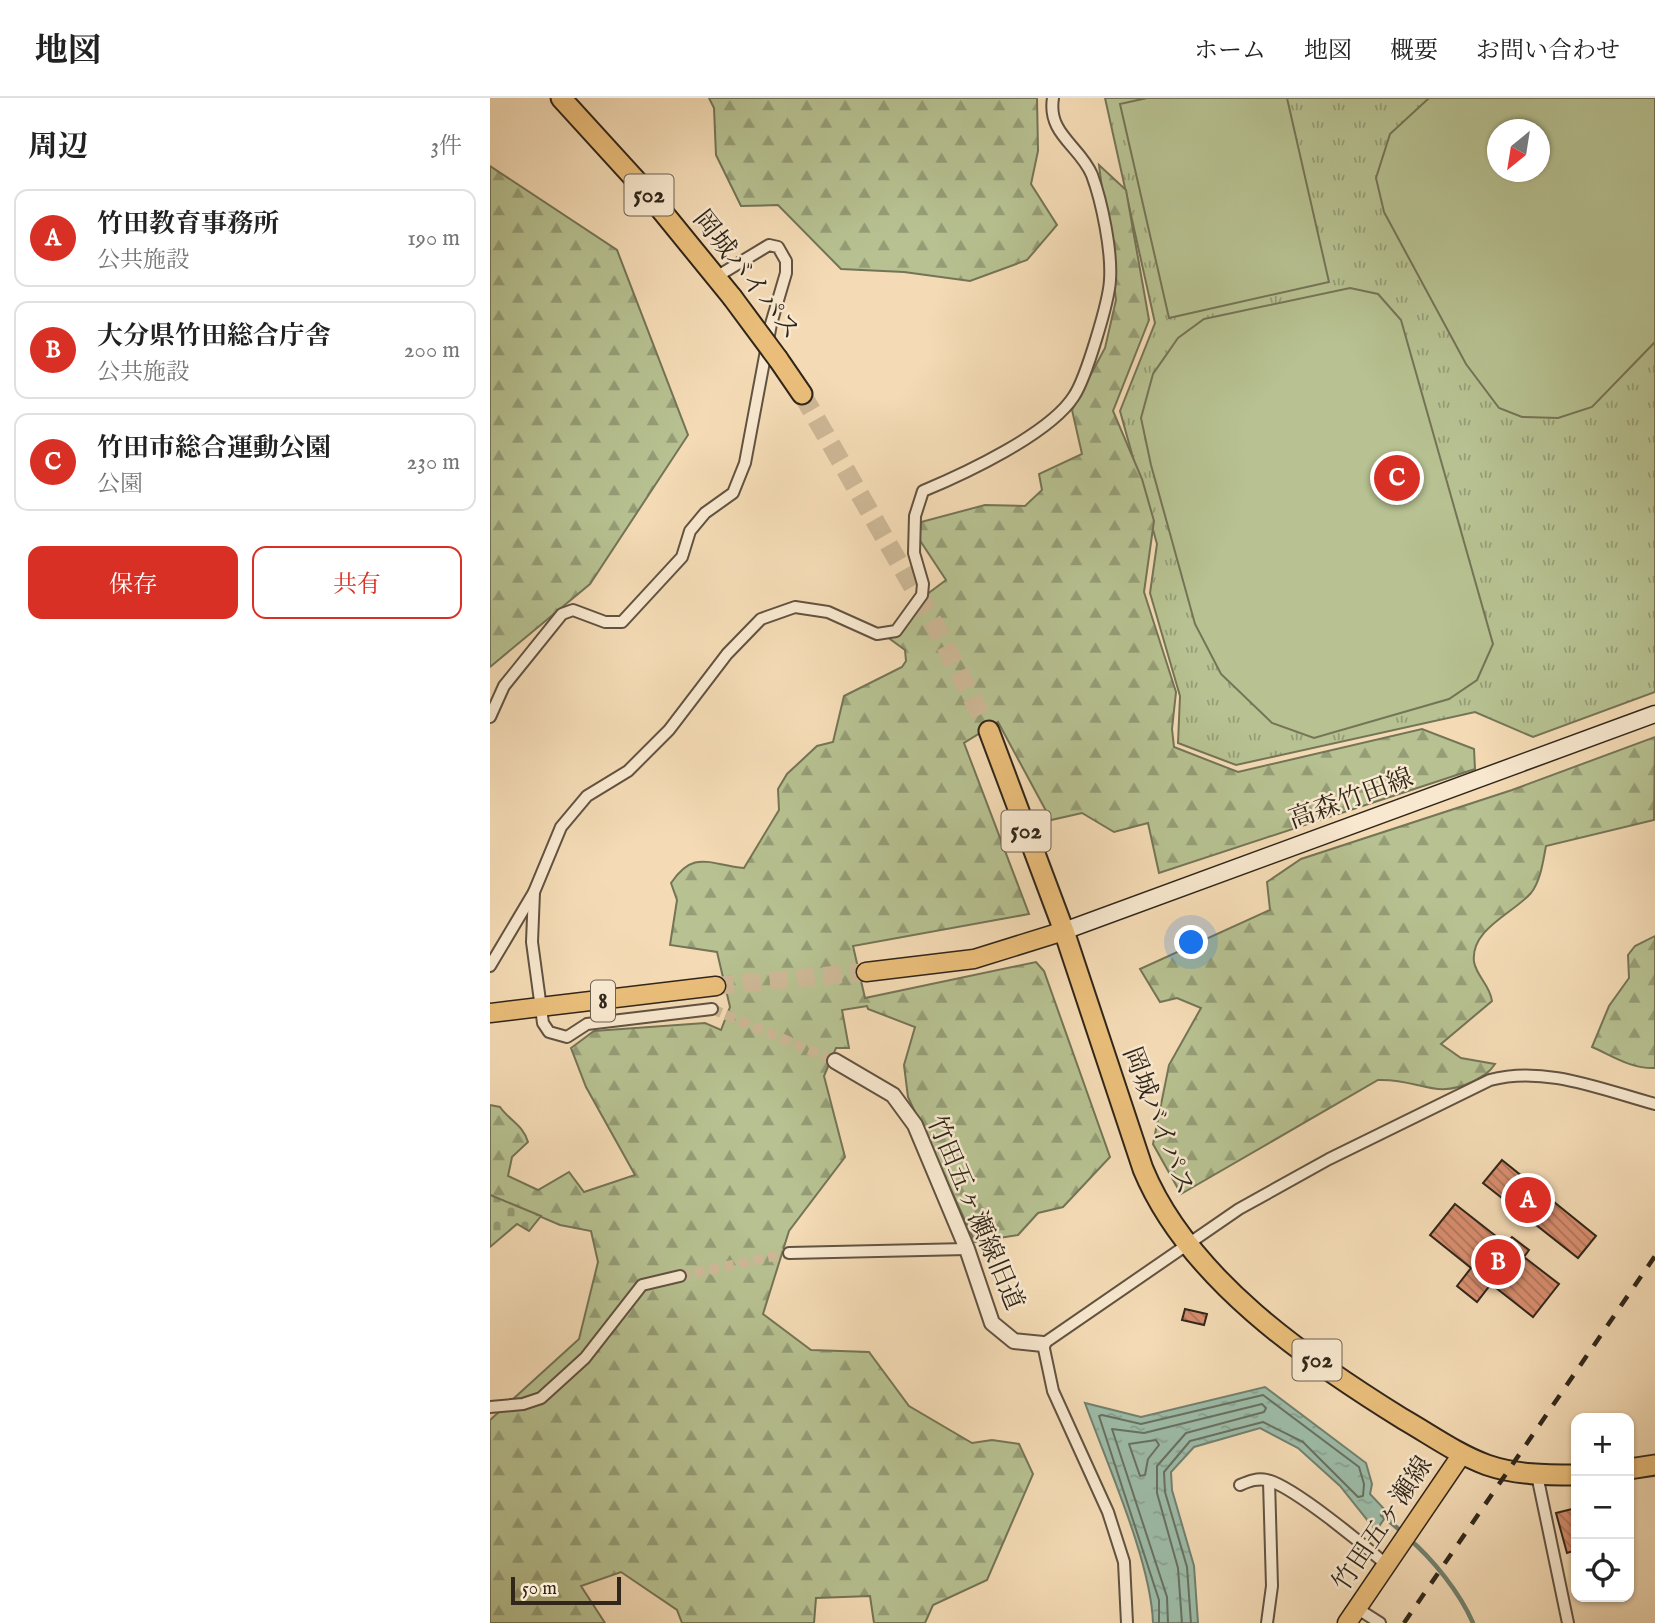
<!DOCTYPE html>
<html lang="ja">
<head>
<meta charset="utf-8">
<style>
	:root { --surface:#fff; --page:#f2f2f2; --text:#222; --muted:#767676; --line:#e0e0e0; --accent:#d93025 }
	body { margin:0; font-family:"IM FELL English","Noto Serif JP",serif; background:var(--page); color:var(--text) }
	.controls { position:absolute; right:21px; bottom:21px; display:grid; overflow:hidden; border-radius:14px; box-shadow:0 2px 5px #0004 }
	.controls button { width:63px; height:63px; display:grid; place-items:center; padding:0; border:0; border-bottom:2px solid var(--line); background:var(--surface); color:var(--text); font:35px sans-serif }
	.compass { position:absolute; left:997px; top:21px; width:63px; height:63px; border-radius:50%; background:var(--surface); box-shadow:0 2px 5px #0004; rotate:210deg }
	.scale { position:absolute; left:21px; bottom:18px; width:110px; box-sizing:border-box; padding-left:7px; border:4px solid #30261a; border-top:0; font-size:19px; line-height:24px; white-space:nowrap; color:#30261a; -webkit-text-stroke:5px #f8e8cf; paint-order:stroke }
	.you { position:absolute; left:702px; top:845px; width:24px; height:24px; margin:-18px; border:5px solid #fff; border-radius:50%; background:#1a73e8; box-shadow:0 0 0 10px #1a73e833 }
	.badge { display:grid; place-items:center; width:46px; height:46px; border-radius:50%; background:var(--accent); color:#fff; font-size:23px; font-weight:700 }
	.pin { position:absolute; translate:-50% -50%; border:4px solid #fff; box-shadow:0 2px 7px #0006 }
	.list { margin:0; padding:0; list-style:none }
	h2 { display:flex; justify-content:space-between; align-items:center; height:91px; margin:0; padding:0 28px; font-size:30px }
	h2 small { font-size:23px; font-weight:400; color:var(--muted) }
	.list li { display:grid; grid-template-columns:46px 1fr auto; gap:21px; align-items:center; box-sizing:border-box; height:98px; margin:0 14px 14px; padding:0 14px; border:2px solid var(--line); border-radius:14px }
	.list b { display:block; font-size:26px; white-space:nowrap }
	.list p { margin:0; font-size:23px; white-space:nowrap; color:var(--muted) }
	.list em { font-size:23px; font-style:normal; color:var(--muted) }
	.actions { display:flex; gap:14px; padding:21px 28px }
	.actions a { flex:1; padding:16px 0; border:2px solid var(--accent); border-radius:14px; text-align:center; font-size:24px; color:var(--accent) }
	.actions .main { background:var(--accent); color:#fff }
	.icon { flex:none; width:38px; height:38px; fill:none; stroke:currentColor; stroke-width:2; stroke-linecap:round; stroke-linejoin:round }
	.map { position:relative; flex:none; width:1165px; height:1525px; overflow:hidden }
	header { display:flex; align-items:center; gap:42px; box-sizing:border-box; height:98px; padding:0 35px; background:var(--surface); border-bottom:2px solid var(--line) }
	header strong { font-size:33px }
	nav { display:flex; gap:38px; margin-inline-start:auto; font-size:24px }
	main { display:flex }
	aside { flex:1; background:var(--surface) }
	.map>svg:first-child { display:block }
	.grass { fill:url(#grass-tufts); stroke:#747456; stroke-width:2; fill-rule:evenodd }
	.forest { fill:url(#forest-firs); stroke:#747456; stroke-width:2 }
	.cemetery { fill:url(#cemetery-stones); stroke:#747456; stroke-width:2 }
	.pitch { fill:#b7c191; stroke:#747456; stroke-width:2; fill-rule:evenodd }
	.water { fill:url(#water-ripples); stroke:#71806f; stroke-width:2 }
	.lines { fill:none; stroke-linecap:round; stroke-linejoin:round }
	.shore { stroke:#667161; stroke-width:2 }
	.stream { stroke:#71806f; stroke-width:4.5 }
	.building { fill:url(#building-back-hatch); stroke:#30261a; stroke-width:2 }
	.minor-tunnel { stroke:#cdb796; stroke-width:10; stroke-dasharray:10 5; stroke-linecap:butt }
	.primary-tunnel { stroke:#cdb796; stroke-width:18; stroke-dasharray:18 9; stroke-linecap:butt }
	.trunk-tunnel { stroke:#cdb796; stroke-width:19; stroke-dasharray:19 10; stroke-linecap:butt }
	.minor-casing { stroke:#615341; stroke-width:14 }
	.tertiary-casing { stroke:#615341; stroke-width:18 }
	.secondary-casing { stroke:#30261a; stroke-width:19 }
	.primary-casing { stroke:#30261a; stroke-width:21 }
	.trunk-casing { stroke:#30261a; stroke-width:23 }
	.minor { stroke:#f8e8cf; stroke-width:10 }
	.tertiary { stroke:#f8e8cf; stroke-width:14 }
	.secondary { stroke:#f8e8cf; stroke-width:16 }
	.primary { stroke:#eabe7a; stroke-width:18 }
	.trunk { stroke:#eabe7a; stroke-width:19 }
	.rail { stroke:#30261a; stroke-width:4.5; stroke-dasharray:12 12; stroke-linecap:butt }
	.trunk-bridge-casing { stroke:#30261a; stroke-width:23; stroke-linecap:butt }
	.trunk-bridge { stroke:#eabe7a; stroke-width:19 }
	.labels { text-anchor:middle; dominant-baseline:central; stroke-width:5; stroke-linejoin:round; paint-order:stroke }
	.shield { fill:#f8e8cf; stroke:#6c6050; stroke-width:2 }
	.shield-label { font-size:24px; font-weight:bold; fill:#30261a }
	.street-label { font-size:26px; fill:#30261a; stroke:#f8e8cf }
</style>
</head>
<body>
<header>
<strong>地図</strong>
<nav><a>ホーム</a><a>地図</a><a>概要</a><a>お問い合わせ</a></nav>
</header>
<main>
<aside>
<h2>周辺<small>3件</small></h2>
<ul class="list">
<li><span class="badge">A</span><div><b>竹田教育事務所</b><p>公共施設</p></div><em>190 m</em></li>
<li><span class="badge">B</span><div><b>大分県竹田総合庁舎</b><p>公共施設</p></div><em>200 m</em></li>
<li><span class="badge">C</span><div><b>竹田市総合運動公園</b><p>公園</p></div><em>230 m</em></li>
</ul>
<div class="actions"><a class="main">保存</a><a>共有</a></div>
</aside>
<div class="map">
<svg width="1165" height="1525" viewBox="0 0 1165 1525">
	<defs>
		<pattern id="grass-tufts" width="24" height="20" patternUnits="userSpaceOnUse" patternTransform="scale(1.75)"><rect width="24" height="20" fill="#b7c191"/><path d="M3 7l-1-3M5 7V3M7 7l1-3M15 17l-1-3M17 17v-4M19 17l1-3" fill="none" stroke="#959d76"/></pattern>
		<pattern id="forest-firs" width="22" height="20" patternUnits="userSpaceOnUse" patternTransform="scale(1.75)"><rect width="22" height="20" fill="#b7c191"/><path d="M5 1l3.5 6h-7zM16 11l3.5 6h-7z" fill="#959d76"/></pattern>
		<pattern id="cemetery-stones" width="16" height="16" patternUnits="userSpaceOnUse" patternTransform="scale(1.75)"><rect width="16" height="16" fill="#b7c191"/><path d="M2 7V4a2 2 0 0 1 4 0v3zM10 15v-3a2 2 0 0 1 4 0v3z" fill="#959d76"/></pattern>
		<pattern id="water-ripples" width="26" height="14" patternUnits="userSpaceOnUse" patternTransform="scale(1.75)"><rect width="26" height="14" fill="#9dbca8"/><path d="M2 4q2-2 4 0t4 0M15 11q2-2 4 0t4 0" fill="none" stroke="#88a190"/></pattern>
		<pattern id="building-back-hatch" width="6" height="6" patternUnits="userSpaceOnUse" patternTransform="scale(1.75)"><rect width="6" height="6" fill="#d98e6f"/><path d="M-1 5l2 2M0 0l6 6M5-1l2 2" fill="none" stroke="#b0745a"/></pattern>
	</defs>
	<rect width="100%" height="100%" fill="#f4dbb5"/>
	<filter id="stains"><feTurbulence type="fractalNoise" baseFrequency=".00286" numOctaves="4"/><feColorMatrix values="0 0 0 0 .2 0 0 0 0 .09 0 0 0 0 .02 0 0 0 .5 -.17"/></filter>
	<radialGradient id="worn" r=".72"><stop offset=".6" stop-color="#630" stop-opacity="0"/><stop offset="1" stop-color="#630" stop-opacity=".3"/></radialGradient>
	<path class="grass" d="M615,0H1165V594L1043,639L985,614L746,667L688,645L690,598L660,495L667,446L630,313L665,225ZM1007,32H1050V74H1007Z"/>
	<g class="forest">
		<polygon points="219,0 547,0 548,53 541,86 567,127 537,162 480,183 414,174 351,171 288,107 251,108 226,57 224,10"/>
		<path d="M609,67L636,92L659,222L623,313L652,381L664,423L654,494L686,594L682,631L684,649L748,674L932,631L984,651L985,671L669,775L658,725L624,734L592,715L561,722L508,624L474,645L539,816L363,848L375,900L546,864L554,873L620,1059L573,1109L548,1115L528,1137L485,1144L418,999L414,967L425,929L378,911L377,908L352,912L359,950H346L334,978L355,1059L299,1133L273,1216L321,1252L379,1254L419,1308L482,1345L502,1342L529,1346L543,1376L497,1482L443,1507L435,1525H384L380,1498L326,1500L324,1525H192L187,1512L131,1474L91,1488L115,1525H0V1322L89,1241L108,1164L101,1133L70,1127L0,1097V1007L10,1009C19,1022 34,1028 38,1044L22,1059L18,1078L48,1092L79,1074L94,1094L145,1077L96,989L81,950L104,933L215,925L231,932L240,909L227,854L180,847L187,802L181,785C204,751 219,767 254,770L289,712L288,691L297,676L327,648L343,644L354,598L412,569L416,563L415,552L396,538L428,503L456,482L429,441L431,424L495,407L535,408L552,392L549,376L592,356L582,312L615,250L626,202Z"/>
		<polygon points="0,68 127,152 198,337 100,486 0,569"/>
		<path d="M1165,639L1164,722L1056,748C1053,763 1051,782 1041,795C1024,815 980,831 984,864C987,879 1000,887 1002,903L951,946L971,960L1005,966C999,975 993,978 984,983C944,1003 929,980 888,982L691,1096L663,1046L679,967L711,910L687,900L670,904L650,871L780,812L777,784L811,761L1022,692Z"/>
		<path d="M1165,838V970C1141,971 1123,958 1102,949L1119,908L1139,880L1138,857L1145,848Z"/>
	</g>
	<polygon class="cemetery" points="0,1097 51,1118 39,1133 27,1126 0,1149"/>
	<g class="pitch">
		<polygon points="657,0 797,0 839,184 679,220 630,6"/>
		<path d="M939,0H1165V244L1102,309L1068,320L1032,319L1009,310L976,266L894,114L886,80L900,36ZM1007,32H1050V74H1007Z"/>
		<polygon points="860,190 888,196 911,222 1003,546 987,582 959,601 824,640 782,625 731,576 705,526 661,367 651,320 663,276 688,240 714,221"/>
	</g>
	<path class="water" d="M775,1289L876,1365L882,1386L880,1396L898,1415L886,1433L850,1388L808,1350L770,1330L704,1349L681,1374L682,1392L704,1468L708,1525H663C661,1463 617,1366 595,1305L651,1319Z"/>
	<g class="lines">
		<g class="shore">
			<polygon points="666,1342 669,1347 658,1361 655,1377 650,1378 639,1346"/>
			<polyline points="669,1525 669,1502 609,1318 612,1317 651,1326 773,1297 869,1369 874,1386 873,1398 868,1399 813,1344 773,1324 700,1343 674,1374 675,1394 697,1469 701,1525"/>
			<polyline points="678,1525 677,1499 622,1331 654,1335 772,1306 776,1310 774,1314 696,1335 667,1368 667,1395 688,1470 692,1525"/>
		</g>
		<g class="stream">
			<polyline points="892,1417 912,1434"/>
			<path d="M918,1440C943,1461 970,1495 983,1525"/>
		</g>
	</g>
	<g class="building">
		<polygon points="1012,1062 1106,1138 1088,1160 993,1085"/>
		<polygon points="965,1106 1016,1146 1022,1139 1039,1152 1034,1159 1069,1186 1043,1219 1001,1186 987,1204 967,1188 981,1170 940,1137"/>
		<polygon points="695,1211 717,1216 714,1227 692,1222"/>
		<polygon points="1086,1410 1086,1452 1077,1455 1066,1415"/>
	</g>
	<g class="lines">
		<g class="minor-tunnel">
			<polyline points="222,911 345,963"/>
			<polyline points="190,1178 299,1155"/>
		</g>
		<polyline class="primary-tunnel" points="226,888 376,874"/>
		<polyline class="trunk-tunnel" points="312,296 447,531 499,633"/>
		<defs>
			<g id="minor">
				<polyline points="0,619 14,588 72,516 83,512 115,524 132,524 192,459 200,433 215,415 243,395 255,365 281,226 296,175 296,163 288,149 279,147 226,179"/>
				<polyline points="44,794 42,844 53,925 59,934 77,939 97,926 222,911"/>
				<path d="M0,868L44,794L71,729L97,698L138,673L179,632L237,556L271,521L305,509L338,514L387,536L406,533L432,497L433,486L424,455L425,418L433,393C474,376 560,336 584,298C596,280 619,203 620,182C622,153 612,104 602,77C590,48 557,36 563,0"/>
				<polyline points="299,1155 477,1151"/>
				<polyline points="0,1309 33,1306 51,1300 95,1260 152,1187 190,1178"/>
				<polyline points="1047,1377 1078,1525"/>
				<path d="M750,1387C759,1383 767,1380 777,1382C803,1388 875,1448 898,1468"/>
				<polyline points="868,1511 890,1525"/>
				<path d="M637,1525L634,1464L618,1414L563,1293L553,1246L749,1111L839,1061L1000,982C1054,967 1113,992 1165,1006"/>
				<polyline points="777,1525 782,1488 779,1383"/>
			</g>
			<polyline id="tertiary" points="345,963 403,997 425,1027 477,1151 502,1225 524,1243 553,1246"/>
			<polyline id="secondary" points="574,833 1165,616"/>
			<g id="primary">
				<polyline points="376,874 484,861 574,833"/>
				<polyline points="0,915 226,888"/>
				<polyline points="857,1525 972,1356"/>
			</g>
			<g id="trunk">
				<polyline points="71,0 154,91 242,199"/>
				<polyline points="288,261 312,296"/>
				<path d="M499,633L574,833L653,1071C698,1180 816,1261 913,1321C941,1337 967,1356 997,1367C1026,1377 1056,1377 1086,1377"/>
				<polyline points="1139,1371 1165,1367"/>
			</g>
		</defs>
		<use href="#minor" class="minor-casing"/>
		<use href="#tertiary" class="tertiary-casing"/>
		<use href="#secondary" class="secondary-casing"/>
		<use href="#primary" class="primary-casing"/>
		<use href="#trunk" class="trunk-casing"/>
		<use href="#minor" class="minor"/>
		<use href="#tertiary" class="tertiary"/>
		<use href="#secondary" class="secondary"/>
		<use href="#primary" class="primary"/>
		<use href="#trunk" class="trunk"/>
		<polyline class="rail" points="914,1525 1165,1158"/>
		<defs>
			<polyline id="trunk-bridge" points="242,199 288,261"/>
		</defs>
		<use href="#trunk-bridge" class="trunk-bridge-casing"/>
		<use href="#trunk-bridge" class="trunk-bridge"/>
	</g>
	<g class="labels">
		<g class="shield">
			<rect x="134.5" y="76.5" width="49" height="41" rx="5"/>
			<rect x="511.5" y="712.5" width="49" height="41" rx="5"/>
			<rect x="101" y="882.5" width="24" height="41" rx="5"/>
			<rect x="802.5" y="1241.5" width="49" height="41" rx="5"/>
		</g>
		<g class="shield-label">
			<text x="159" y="97">502</text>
			<text x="536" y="733">502</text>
			<text x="113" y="903">8</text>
			<text x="827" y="1262">502</text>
		</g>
		<g class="street-label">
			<text transform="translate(256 177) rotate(52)">岡城バイパス</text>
			<text transform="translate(861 701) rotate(-20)">高森竹田線</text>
			<text transform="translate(668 1023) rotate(69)">岡城バイパス</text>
			<text transform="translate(485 1115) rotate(67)">竹田五ヶ瀬線旧道</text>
			<text transform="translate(893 1426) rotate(-56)">竹田五ヶ瀬線</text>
		</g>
	</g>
	<rect width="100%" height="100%" filter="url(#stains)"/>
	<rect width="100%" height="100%" fill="url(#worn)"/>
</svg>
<div class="controls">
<button>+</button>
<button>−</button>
<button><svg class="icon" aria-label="locate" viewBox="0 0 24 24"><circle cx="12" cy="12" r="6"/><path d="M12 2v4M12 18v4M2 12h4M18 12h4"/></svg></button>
</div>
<svg class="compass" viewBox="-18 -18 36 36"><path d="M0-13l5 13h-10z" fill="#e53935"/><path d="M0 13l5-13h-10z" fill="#767676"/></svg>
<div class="scale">50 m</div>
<div class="you"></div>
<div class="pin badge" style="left:1038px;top:1102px">A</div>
<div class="pin badge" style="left:1008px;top:1164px">B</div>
<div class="pin badge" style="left:907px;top:380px">C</div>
</div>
</main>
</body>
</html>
